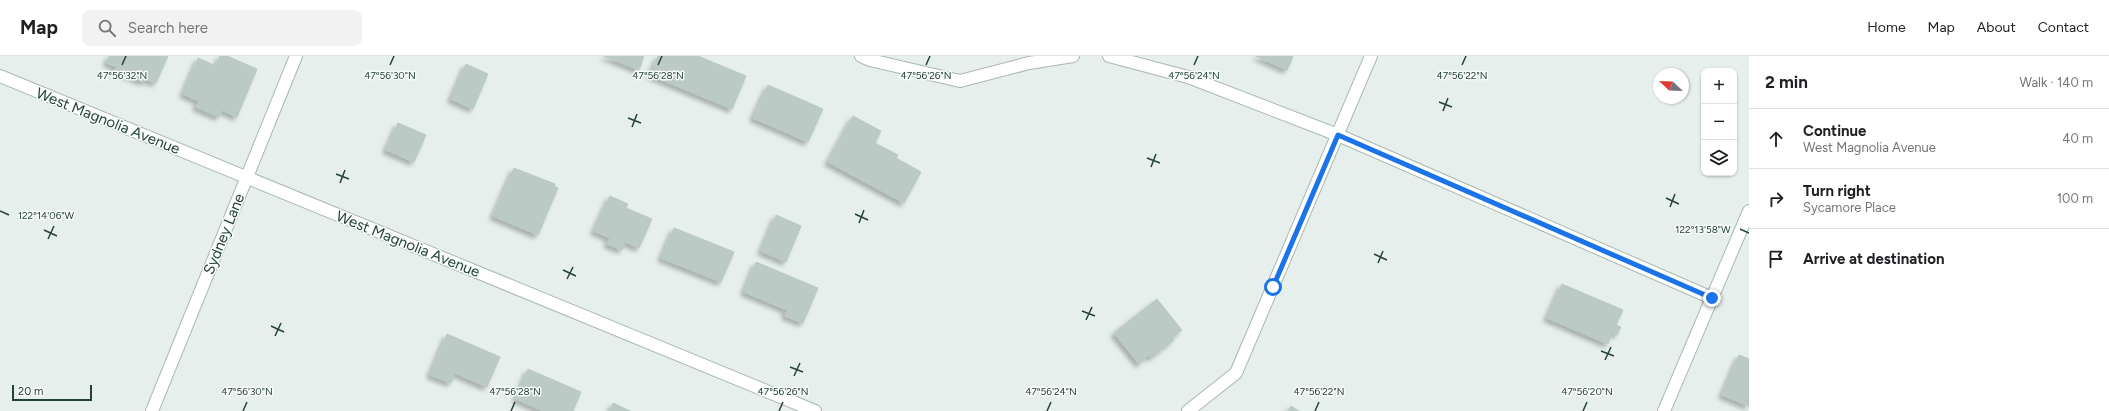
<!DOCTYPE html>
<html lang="en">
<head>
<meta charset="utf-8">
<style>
	:root { --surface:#fff; --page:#f2f2f2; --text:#202124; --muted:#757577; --line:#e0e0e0 }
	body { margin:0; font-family:Figtree,sans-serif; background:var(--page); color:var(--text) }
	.controls { position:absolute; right:12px; top:12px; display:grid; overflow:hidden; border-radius:8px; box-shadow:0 1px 3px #0004 }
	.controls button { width:36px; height:36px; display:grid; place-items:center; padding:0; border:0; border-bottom:1px solid var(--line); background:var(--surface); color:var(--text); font:20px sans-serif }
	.compass { position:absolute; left:1653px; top:12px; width:36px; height:36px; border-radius:50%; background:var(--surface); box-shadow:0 1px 3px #0004; rotate:293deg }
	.scale { position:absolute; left:12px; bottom:10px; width:80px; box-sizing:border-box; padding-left:4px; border:2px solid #24423a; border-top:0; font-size:11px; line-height:14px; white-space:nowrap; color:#24423a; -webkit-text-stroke:3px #f7fbf9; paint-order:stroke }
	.stop { position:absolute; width:12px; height:12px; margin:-9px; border:3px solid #1a73e8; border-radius:50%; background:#fff }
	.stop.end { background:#1a73e8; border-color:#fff; box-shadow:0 1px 4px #0008 }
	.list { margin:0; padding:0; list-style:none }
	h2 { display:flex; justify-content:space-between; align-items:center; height:52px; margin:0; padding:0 16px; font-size:17px }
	h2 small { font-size:13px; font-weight:400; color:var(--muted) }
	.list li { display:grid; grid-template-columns:26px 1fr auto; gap:12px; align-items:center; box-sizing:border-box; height:60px; padding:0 16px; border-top:1px solid var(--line) }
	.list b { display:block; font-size:15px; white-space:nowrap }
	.list p { margin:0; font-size:13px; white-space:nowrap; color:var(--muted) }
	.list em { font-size:13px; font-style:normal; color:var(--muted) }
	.icon { flex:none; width:22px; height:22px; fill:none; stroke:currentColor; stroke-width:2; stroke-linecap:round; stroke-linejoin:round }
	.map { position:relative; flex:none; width:1749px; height:355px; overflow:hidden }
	header { display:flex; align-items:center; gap:24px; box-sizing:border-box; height:56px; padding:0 20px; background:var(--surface); border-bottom:1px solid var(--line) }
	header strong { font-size:19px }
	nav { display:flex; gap:22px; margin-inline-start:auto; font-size:14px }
	.search { width:280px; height:36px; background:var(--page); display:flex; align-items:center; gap:10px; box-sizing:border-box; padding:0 14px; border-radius:8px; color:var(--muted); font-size:15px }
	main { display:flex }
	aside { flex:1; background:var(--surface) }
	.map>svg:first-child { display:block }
	.building { fill:#bbcac4; stroke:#b8c9c2; filter:url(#shadow) }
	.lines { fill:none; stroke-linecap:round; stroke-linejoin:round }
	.street-casing { stroke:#a8b8b2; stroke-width:14 }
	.street { stroke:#fff; stroke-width:12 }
	.route { stroke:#1a73e8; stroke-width:5 }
	.ticks { fill:none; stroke:#24423a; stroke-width:1.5 }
	.labels { text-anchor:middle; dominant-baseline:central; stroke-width:3; stroke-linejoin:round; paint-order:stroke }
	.street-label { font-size:15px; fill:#24423a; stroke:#f7fbf9 }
	.ticks-label { font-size:10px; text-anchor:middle; fill:#24423a; stroke:#f7fbf9; stroke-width:3; stroke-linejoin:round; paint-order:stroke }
</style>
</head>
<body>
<header>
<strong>Map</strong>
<div class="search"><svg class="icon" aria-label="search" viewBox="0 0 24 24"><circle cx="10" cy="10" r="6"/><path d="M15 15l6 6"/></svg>Search here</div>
<nav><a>Home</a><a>Map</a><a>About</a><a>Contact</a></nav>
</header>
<main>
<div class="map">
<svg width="1749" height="355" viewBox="0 0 1749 355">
	<defs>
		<filter id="shadow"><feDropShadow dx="-3.5" dy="3.5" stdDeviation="2" flood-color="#0004"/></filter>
	</defs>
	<rect width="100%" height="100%" fill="#e6efeb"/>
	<g class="building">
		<polygon points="109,0 168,0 156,27 145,23 144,26 115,14 117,11 107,7"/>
		<polygon points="220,0 227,0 257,13 237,61 222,54 219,61 196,51 199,45 183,38 198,2 216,10"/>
		<polygon points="604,0 644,0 639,14"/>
		<polygon points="658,0 698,0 746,20 732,53 650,19"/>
		<polygon points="1256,0 1292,0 1293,1 1287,14"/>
		<polygon points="466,8 488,18 473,53 451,43"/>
		<polygon points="768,29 823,53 808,86 753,62"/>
		<polygon points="853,60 881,75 875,87 898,99 896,102 921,116 904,147 828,106"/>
		<polygon points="398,67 426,79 414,106 386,94"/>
		<polygon points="514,112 555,128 554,130 558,132 538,179 493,160"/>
		<polygon points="610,140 628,148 626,152 652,163 639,192 625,186 622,194 607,188 610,182 594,175"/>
		<polygon points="776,159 801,170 786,206 761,195"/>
		<polygon points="674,172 734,196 721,226 661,202"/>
		<polygon points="756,206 818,232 803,267 785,260 787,254 744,236"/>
		<polygon points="1562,228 1623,254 1616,269 1621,271 1617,279 1612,277 1608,288 1547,262"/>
		<polygon points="1157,243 1182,274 1172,282 1174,284 1151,302 1149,299 1139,308 1114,277"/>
		<polygon points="447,278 500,301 487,331 455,317 451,327 430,319"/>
		<polygon points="1739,299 1749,303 1749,350 1722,339"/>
		<polygon points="528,313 581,336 573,355 543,355 516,343"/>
		<polygon points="613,347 630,355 610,355"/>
		<polygon points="1291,350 1299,355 1288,355"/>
	</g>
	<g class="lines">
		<defs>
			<g id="street">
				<polyline points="861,0 870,4 960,25 1029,7 1073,0"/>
				<polyline points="1109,0 1188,21 1338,79 1712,242"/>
				<polyline points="0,20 815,355"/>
				<polyline points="152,355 296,0"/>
				<polyline points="1188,355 1236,317 1371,0"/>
				<polyline points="1664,355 1749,155"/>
			</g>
		</defs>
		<use href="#street" class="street-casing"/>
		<use href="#street" class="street"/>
	</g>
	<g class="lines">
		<polyline class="route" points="1273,231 1338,79 1712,242"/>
	</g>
	<path class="ticks" d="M122,9L126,0M390,9L394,0M658,9L662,0M926,9L930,0M1194,9L1198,0M1462,9L1466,0M1439,46L1452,51M1443,55L1448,42M628,62L641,67M632,71L637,58M1147,102L1160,107M1151,111L1156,98M336,118L349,123M340,127L345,114M1666,142L1679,148M1670,151L1675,138M0,155L9,159M855,158L868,164M859,167L864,154M1740,173L1749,177M44,174L57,180M48,183L54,170M1374,198L1387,204M1378,207L1383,195M563,214L576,220M567,223L573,211M1082,255L1095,260M1086,264L1092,251M271,270L284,276M275,280L281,267M1601,295L1614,300M1605,304L1611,291M790,311L803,316M794,320L800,307M243,355L247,346M511,355L515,346M779,355L783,346M1047,355L1051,346M1315,355L1319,346M1583,355L1587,346"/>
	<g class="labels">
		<g class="street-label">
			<text transform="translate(108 65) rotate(22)">West Magnolia Avenue</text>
			<text transform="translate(224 178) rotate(-68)">Sydney Lane</text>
			<text transform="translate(408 188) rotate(22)">West Magnolia Avenue</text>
		</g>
	</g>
	<g class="ticks-label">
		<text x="1194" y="23">47°56'24"N</text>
		<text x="122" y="23">47°56'32"N</text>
		<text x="390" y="23">47°56'30"N</text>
		<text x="658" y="23">47°56'28"N</text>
		<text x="926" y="23">47°56'26"N</text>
		<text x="1462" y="23">47°56'22"N</text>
		<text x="46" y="163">122°14'06"W</text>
		<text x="1703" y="177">122°13'58"W</text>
		<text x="247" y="339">47°56'30"N</text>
		<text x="515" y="339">47°56'28"N</text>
		<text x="783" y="339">47°56'26"N</text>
		<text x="1051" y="339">47°56'24"N</text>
		<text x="1319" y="339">47°56'22"N</text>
		<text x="1587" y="339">47°56'20"N</text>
	</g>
</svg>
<div class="controls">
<button>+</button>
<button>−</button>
<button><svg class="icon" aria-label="layers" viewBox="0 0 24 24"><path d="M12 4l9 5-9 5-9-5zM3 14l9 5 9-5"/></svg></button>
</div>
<svg class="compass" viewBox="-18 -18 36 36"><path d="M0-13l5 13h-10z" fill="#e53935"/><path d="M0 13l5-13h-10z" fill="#757577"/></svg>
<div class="scale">20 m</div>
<div class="stop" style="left:1273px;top:231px"></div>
<div class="stop end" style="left:1712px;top:242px"></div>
</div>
<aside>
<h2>2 min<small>Walk · 140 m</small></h2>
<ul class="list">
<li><svg class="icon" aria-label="ahead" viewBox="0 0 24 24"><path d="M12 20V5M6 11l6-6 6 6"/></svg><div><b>Continue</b><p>West Magnolia Avenue</p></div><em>40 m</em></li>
<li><svg class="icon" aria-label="right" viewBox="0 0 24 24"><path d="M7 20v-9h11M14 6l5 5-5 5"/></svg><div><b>Turn right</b><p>Sycamore Place</p></div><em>100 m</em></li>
<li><svg class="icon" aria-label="arrive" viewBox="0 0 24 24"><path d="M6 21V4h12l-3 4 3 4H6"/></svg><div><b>Arrive at destination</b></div></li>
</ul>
</aside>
</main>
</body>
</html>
